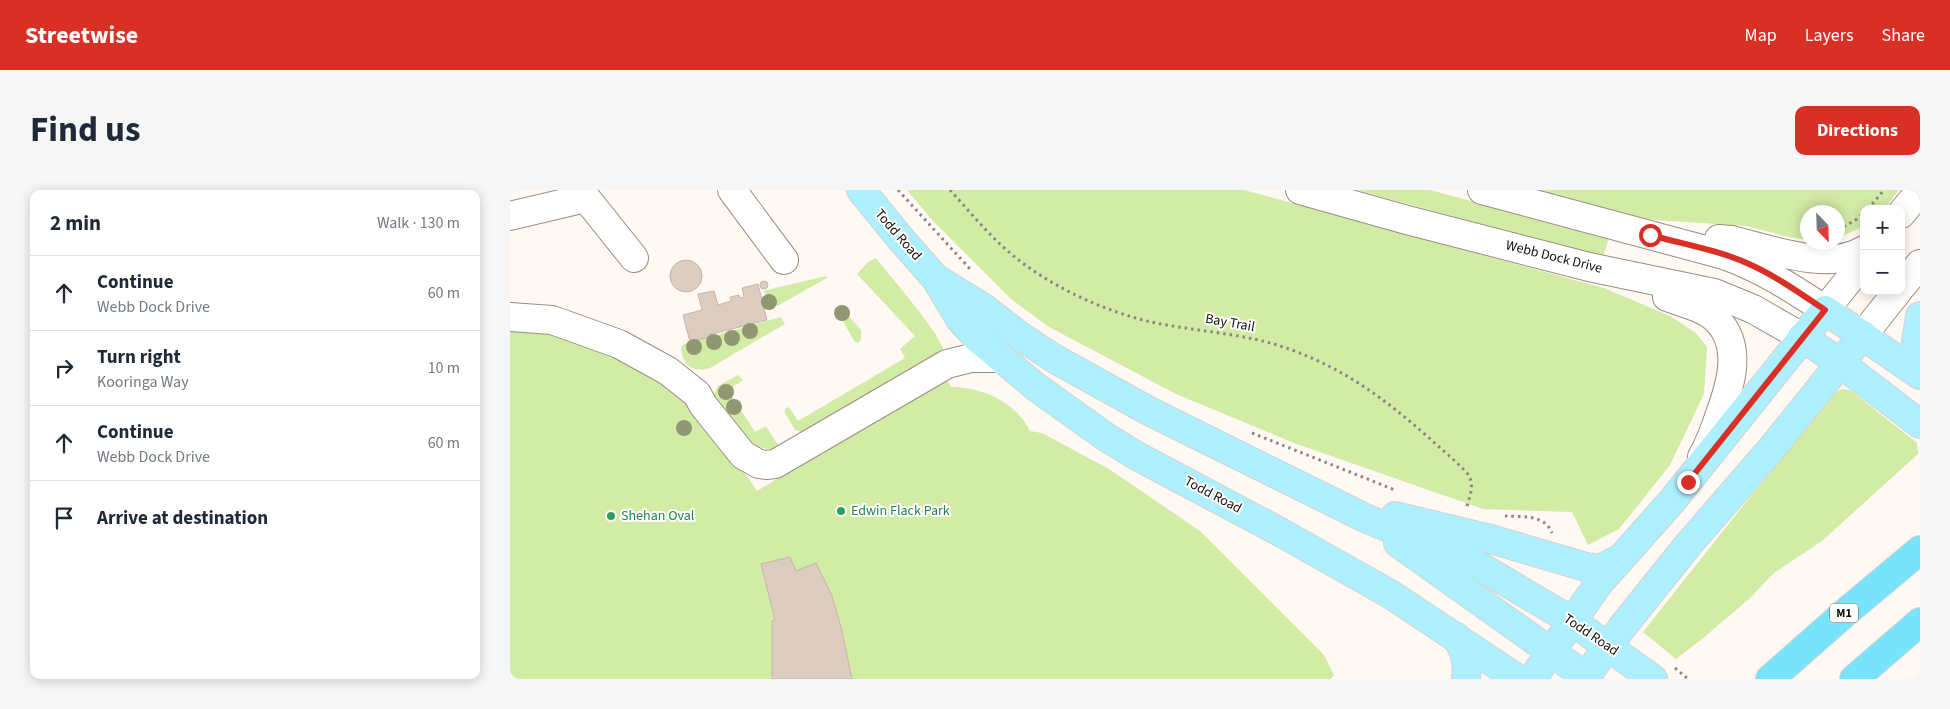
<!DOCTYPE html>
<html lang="en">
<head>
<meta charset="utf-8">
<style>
	:root { --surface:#fff; --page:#f6f6f7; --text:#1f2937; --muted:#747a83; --line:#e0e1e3; --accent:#d93025 }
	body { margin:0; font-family:"Source Sans 3",sans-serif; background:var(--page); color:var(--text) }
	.controls { position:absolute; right:15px; top:15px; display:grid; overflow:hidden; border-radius:10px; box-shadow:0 2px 12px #0003 }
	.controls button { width:45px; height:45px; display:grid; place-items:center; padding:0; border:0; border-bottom:1px solid var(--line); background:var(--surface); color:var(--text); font:25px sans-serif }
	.compass { position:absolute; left:1290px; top:15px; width:45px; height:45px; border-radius:50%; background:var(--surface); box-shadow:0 2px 12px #0003; rotate:157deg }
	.stop { position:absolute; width:15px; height:15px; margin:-11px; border:4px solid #d93025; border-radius:50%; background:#fff }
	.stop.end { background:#d93025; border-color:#fff; box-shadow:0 1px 5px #0008 }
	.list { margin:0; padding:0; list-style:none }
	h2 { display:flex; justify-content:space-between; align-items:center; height:65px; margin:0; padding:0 20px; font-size:21px }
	h2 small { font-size:16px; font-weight:400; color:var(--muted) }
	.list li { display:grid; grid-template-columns:32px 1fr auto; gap:15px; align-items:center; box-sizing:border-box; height:75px; padding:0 20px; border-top:1px solid var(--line) }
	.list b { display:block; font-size:19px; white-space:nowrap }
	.list p { margin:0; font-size:16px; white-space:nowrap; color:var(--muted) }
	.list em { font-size:16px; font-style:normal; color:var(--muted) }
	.icon { flex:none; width:28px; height:28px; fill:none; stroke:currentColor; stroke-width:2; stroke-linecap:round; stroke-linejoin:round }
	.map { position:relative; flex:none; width:1410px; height:489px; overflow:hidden; border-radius:10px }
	header { display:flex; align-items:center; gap:30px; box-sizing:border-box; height:70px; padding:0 25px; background:var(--accent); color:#fff }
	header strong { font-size:24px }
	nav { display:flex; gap:28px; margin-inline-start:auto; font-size:18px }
	.intro { display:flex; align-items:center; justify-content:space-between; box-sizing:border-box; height:120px; padding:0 30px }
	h1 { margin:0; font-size:35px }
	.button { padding:12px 22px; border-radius:10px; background:var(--accent); color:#fff; font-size:18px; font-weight:700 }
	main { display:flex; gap:30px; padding:0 30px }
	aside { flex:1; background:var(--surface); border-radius:10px; box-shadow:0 2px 12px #0003 }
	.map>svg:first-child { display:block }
	.green { fill:#d2eba5 }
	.building { fill:#ddcdc0; stroke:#c6b6a9 }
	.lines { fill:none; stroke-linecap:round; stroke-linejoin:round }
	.minor-casing { stroke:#9c8d81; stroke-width:30 }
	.major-casing { stroke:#d5d4d3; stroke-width:30 }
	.highway-casing { stroke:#d5d4d3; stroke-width:30 }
	.path { stroke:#8d8682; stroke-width:3; stroke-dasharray:2.5 4; stroke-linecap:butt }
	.minor { stroke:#fff; stroke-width:28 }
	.major { stroke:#aeeffd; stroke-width:28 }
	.highway { stroke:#78e4fb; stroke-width:28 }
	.tree { fill:#919773 }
	.route { stroke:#d93025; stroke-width:6 }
	.leisure-dot { fill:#2e9e5b; stroke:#fff; stroke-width:2 }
	.labels { text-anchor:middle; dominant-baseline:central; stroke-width:4; stroke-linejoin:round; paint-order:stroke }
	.shield { fill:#fff; stroke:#5c5855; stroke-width:1 }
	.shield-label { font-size:12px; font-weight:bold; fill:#16100c }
	.street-label { font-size:14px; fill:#16100c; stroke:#fff }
	.leisure-label { font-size:14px; fill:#27864d; stroke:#fff; text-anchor:start }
</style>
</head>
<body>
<header>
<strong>Streetwise</strong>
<nav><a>Map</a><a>Layers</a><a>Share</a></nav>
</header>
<div class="intro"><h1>Find us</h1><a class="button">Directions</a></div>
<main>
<aside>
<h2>2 min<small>Walk · 130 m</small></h2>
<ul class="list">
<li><svg class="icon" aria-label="ahead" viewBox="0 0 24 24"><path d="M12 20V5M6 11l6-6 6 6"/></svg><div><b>Continue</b><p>Webb Dock Drive</p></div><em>60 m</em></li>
<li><svg class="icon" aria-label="right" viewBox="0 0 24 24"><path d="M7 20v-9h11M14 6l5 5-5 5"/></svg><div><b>Turn right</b><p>Kooringa Way</p></div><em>10 m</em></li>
<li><svg class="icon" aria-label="ahead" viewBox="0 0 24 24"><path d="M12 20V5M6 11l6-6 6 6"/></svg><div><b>Continue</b><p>Webb Dock Drive</p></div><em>60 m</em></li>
<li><svg class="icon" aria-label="arrive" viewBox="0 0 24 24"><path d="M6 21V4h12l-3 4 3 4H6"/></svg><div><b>Arrive at destination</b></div></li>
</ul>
</aside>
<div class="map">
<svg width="1410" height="489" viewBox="0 0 1410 489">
	<rect width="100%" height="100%" fill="#fff8f3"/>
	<g class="green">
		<polygon points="397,0 734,0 1094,98 1160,126 1186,143 1197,157 1194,204 1160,275 1109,339 1078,355 1062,322 973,319 784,253 666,204 539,137 501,109 422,30"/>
		<polygon points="846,0 920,0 1099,48 1093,67"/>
		<polygon points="1023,0 1389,0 1374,19 1354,19 1354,36 1328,48 1328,22 1298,22 1297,50 1278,47 1237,36 1130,29"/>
		<path d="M366,68C379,85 432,145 434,162L294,243L285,240L275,223V219L279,217L288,231L395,168L390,159L405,146L347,84L358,72Z"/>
		<polygon points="316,86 317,88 267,116 253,101"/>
		<polygon points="328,116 332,118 351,140 351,150 348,153 344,151 326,119"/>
		<path d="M271,127L275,134L200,178C183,183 172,176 171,157L174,154Z"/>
		<path d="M0,141L55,146L141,184L193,223L247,301L435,187L441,197C472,197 506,212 520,241L532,243L599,279L690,341L814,465L824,485L821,489H0Z"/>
		<path d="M228,185L233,190L218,200L245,242L256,236L268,255L267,258C240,266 215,224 203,206L208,196Z"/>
		<polygon points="1332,199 1340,200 1407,253 1408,264 1312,351 1264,383 1239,409 1192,449 1166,469 1133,442 1316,211 1326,202"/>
	</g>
	<g class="building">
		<circle cx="176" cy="86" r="16"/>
		<circle cx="254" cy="95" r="4"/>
		<polygon points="248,94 257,130 198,145 199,147 180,152 173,125 192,120 188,104 204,101 208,115 221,111 220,107 229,105 230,108 234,107 232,98"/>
		<polygon points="280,367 286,381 306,373 322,406 332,441 342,489 262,489 262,431 265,430 251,374"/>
	</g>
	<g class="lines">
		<defs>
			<g id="minor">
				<polyline points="222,0 274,70"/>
				<polyline points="790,0 897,30 1079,77 1204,103 1243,119 1292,147"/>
				<path d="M972,0L1214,65C1251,78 1282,98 1315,120L1354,71"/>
				<polyline points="1391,24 1410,1"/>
				<polyline points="0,26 76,8 124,68"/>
				<path d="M1209,49L1222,50C1259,59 1319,82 1354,60"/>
				<polyline points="1391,97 1410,74"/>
				<path d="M1157,107C1173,113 1193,117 1206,129C1233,155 1221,194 1210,224C1205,239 1200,253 1192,267"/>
				<polyline points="0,127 42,130 109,154 158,181 187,204 193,215 233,265 249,274 256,275 265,274 437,174 461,168 490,168"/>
				<polyline points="1353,145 1388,101"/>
			</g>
			<g id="major">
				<polyline points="351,0 390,48 426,89 450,129 466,147 526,197 596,247 627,266 770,342 880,404 1008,489"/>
				<polyline points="430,91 474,118 510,146 545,169 639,221 855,328 969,376 1062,431 1143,489"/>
				<polyline points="1410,126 1406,151 1410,173"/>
				<polyline points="1292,147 1330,173 1410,234"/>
				<polyline points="885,326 977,348 1076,377 1090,379 1109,369"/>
				<polyline points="888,353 1079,489"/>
				<path d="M945,446C955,459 958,472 956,489"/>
				<polyline points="1022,489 1089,393 1162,311 1315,120 1410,185"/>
				<polyline points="1074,489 1113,436 1178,355 1262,258 1353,145"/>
			</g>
			<g id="highway">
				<polyline points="1260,489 1336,422 1410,360"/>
				<polyline points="1344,489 1410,432"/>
			</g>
		</defs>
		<use href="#minor" class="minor-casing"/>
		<use href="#major" class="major-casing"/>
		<use href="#highway" class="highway-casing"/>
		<g class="path">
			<polyline points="388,0 460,79"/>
			<path d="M440,0C461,23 481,48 506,68C544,98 594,121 641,132C688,142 737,143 782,160C836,180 875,209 918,247C931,259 945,270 957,283C966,295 959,307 956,320"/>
			<polyline points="1358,19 1374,0"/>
			<polyline points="1328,40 1347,29 1354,23"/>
			<polyline points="742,243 885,300"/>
			<path d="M995,326C1011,327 1035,324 1042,343"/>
			<polyline points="1165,478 1178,489"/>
		</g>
		<use href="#minor" class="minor"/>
		<use href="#major" class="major"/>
		<use href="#highway" class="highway"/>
	</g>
	<g class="tree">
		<circle cx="259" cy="112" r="8"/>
		<circle cx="332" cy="123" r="8"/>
		<circle cx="240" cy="141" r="8"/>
		<circle cx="222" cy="148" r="8"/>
		<circle cx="204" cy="152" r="8"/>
		<circle cx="184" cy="157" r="8"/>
		<circle cx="216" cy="202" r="8"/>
		<circle cx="224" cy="217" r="8"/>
		<circle cx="174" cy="238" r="8"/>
	</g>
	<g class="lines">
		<path class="route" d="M1140,45C1173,54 1208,60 1239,74C1266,86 1291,104 1315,120L1178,292"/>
	</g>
	<g class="leisure-dot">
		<circle cx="331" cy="321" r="5"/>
		<circle cx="101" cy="326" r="5"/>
	</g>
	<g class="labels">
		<rect class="shield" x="1320" y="413.5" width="28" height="19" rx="4"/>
		<g class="shield-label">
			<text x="1334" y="423">M1</text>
		</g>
		<g class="street-label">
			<text transform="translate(388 45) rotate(49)">Todd Road</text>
			<text transform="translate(1044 67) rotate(14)">Webb Dock Drive</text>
			<text transform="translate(720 133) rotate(10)">Bay Trail</text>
			<text transform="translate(703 305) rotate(28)">Todd Road</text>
			<text transform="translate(1081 445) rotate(34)">Todd Road</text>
		</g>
		<g class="leisure-label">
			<text x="341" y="321">Edwin Flack Park</text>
			<text x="111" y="326">Shehan Oval</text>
		</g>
	</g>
</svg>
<div class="controls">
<button>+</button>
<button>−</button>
</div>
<svg class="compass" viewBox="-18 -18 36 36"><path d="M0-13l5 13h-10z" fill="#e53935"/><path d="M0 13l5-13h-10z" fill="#747a83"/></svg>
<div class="stop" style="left:1140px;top:45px"></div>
<div class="stop end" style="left:1178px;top:292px"></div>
</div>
</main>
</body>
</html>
